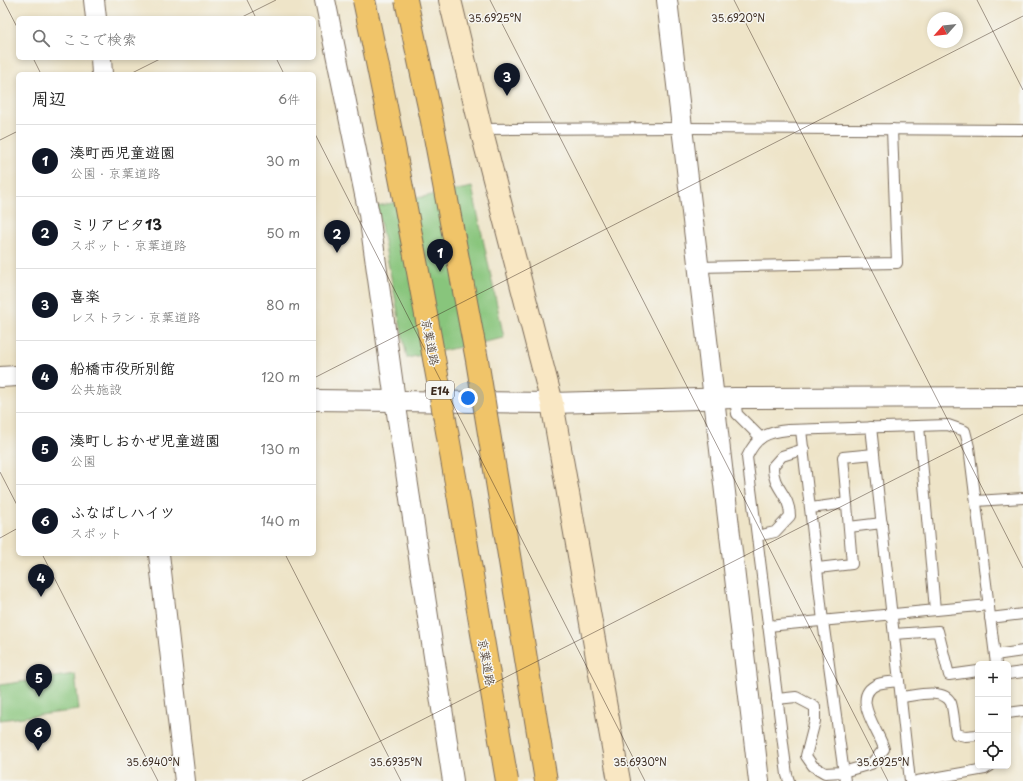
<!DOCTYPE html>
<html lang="ja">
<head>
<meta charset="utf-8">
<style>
	:root { --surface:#fff; --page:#f6f6f6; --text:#222; --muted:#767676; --line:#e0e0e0; --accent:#111827 }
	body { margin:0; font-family:"Playpen Sans","Klee One",sans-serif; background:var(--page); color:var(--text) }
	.controls { position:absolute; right:12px; bottom:12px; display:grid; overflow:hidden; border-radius:6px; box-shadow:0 2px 6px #0003 }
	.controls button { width:36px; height:36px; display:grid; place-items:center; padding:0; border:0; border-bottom:1px solid var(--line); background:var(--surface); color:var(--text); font:20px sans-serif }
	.compass { position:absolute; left:927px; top:12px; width:36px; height:36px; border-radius:50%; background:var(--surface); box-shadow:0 2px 6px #0003; rotate:243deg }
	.you { position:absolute; left:468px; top:398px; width:14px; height:14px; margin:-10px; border:3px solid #fff; border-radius:50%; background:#1a73e8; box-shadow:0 0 0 6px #1a73e833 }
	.badge { display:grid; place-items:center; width:26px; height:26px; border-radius:50%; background:var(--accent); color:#fff; font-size:13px; font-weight:700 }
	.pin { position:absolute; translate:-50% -33px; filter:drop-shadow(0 1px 2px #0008) }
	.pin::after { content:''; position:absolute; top:21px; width:14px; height:12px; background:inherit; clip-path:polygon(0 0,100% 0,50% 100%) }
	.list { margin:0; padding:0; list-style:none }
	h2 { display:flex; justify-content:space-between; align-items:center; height:52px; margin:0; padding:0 16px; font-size:17px }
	h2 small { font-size:13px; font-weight:400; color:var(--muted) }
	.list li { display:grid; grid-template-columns:26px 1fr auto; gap:12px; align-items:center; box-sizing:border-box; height:72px; padding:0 16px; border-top:1px solid var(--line) }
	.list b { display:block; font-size:15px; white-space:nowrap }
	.list p { margin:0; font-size:13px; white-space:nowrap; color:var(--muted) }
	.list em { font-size:13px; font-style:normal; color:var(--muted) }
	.icon { flex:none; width:22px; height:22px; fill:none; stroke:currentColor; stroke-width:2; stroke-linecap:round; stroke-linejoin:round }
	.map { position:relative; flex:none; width:1023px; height:781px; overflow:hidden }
	.search { position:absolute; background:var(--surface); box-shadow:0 2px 6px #0003; left:16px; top:16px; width:300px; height:44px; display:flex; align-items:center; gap:10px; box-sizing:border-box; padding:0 14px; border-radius:6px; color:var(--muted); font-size:15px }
	.panel { position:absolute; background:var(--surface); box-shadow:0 2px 6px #0003; left:16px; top:72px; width:300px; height:484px; border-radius:6px }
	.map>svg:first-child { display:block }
	.green { fill:#88c57c; stroke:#62784d }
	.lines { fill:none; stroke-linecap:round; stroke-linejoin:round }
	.lane-casing { stroke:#7a6b5a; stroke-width:12 }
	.street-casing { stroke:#7a6b5a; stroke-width:22 }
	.secondary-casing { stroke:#7a6b5a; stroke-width:24 }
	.lane { stroke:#fff; stroke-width:10 }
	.street { stroke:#fff; stroke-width:20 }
	.secondary { stroke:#f9e7c3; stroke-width:22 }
	.highway-bridge-casing { stroke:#7a6b5a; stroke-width:24; stroke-linecap:butt }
	.highway-bridge { stroke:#f0c469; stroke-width:22 }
	.ticks { fill:none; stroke:#3b2a1e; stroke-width:1; stroke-opacity:0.45 }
	.labels { text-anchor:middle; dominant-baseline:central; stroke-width:3; stroke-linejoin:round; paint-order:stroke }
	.shield { fill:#f6f6f2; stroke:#73675e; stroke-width:1 }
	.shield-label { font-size:11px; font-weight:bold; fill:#3b2a1e }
	.street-label { font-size:12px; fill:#3b2a1e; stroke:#f6f6f2 }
	.ticks-label { font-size:10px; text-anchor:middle; fill:#3b2a1e; stroke:#f6f6f2; stroke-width:3; stroke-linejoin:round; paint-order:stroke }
</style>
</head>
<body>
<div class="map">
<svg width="1023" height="781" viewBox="0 0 1023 781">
	<rect width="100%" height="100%" fill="#f6f6f2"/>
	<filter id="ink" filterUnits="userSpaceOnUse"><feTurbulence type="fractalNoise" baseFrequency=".025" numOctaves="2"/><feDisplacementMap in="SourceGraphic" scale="8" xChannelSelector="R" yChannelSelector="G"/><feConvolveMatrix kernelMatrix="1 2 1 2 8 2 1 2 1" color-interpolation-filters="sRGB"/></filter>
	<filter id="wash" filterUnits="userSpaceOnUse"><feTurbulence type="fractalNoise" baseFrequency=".012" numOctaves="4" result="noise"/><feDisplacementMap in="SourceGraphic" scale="16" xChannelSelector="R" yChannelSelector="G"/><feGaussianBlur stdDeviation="0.9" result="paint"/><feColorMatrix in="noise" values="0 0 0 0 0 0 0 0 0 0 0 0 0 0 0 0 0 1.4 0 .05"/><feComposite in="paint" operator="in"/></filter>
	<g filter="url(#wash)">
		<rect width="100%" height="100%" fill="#eee4c8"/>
		<g class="green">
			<polygon points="472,187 504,338 407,358 377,206"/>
			<polygon points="75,674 79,710 0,720 0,685"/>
		</g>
	</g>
	<g filter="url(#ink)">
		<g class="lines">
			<defs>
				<g id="lane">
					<polyline points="481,129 682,128 1023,130"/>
					<polyline points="698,267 897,263 892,129"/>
					<polyline points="735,398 737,414 761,438"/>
					<polyline points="919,426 935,610"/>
					<polyline points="871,427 910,781"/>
					<polyline points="801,430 823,621 845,781"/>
					<polyline points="976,501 1023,498"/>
					<polyline points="811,508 847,503"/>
					<polyline points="849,527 882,523"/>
					<path d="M757,536L775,532L790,516C790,494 772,488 773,466L782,456L804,449"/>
					<polyline points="818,568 852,564 843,457 874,454"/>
					<polyline points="990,618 1023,614"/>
					<polyline points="768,626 989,605"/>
					<polyline points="894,634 938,631 949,675 978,671"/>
					<polyline points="995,655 1023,651"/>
					<polyline points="1008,674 1023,672"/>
					<path d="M901,697C914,696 944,687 951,703C954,712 954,725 956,734L965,736L978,735"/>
					<path d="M777,699L796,697L815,707V721L806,756L813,766L825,773L843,772L871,764L884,749C879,730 849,696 878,684C884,682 892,682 899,681"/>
					<polyline points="1008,713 1023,711"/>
					<path d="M789,781L787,775L747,457C756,437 767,432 788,430L948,425L965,431L969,447L996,664"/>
					<polyline points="917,781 985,769 990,766"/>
				</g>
				<g id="street">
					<polyline points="94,0 96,18"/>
					<polyline points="325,0 369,214 395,400 453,781"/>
					<polyline points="667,0 759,781"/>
					<polyline points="101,58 102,74"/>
					<polyline points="0,377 18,376"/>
					<polyline points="314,400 552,403 735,398 1023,397"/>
					<polyline points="159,554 185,781"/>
				</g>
				<polyline id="secondary" points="450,0 481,129 552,403 619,781"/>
			</defs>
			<use href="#lane" class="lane-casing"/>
			<use href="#street" class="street-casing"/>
			<use href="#secondary" class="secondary-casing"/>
			<use href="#lane" class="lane"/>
			<use href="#street" class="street"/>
			<use href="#secondary" class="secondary"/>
			<defs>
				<g id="highway-bridge">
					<path d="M364,0C419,259 463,520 507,781"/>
					<polyline points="406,0 432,121 477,360 546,781"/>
				</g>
			</defs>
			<use href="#highway-bridge" class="highway-bridge-casing"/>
			<use href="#highway-bridge" class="highway-bridge"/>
		</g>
	</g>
	<path class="ticks" d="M3,0L18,29M247,0L256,18M490,0L888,781M734,0L1023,568M977,0L1023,90M240,18L276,0M33,58L41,74M276,58L284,74M130,74L162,58M314,132L645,781M0,140L18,131M314,378L1023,16M0,472L18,507M0,538L18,528M42,554L158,781M285,554L401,781M302,781L1023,414"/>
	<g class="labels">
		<rect class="shield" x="426" y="381" width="28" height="18" rx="3"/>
		<g class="shield-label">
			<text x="440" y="390">E14</text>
		</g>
		<g class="street-label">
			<text transform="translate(431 342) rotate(79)">京葉道路</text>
			<text transform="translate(487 662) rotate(80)">京葉道路</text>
		</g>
	</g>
	<g class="ticks-label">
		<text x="495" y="22">35.6925°N</text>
		<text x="738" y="22">35.6920°N</text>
		<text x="153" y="766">35.6940°N</text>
		<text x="396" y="766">35.6935°N</text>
		<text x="640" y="766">35.6930°N</text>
		<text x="883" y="766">35.6925°N</text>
	</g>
</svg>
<div class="controls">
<button>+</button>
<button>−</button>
<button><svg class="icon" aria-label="locate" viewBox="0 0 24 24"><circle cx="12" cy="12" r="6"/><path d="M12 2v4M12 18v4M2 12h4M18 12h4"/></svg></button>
</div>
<svg class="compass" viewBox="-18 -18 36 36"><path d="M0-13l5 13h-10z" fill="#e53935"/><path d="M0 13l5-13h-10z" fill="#767676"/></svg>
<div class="you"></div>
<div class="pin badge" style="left:440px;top:272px">1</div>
<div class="pin badge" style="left:337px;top:253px">2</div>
<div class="pin badge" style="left:507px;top:96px">3</div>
<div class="pin badge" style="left:41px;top:597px">4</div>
<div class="pin badge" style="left:39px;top:697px">5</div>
<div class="pin badge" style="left:38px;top:751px">6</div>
<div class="search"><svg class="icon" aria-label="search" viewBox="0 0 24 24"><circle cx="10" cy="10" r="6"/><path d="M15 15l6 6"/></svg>ここで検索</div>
<section class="panel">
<h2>周辺<small>6件</small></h2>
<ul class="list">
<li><span class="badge">1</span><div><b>湊町西児童遊園</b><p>公園 · 京葉道路</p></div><em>30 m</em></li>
<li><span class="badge">2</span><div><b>ミリアビタ13</b><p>スポット · 京葉道路</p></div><em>50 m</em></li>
<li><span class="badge">3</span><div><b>喜楽</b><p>レストラン · 京葉道路</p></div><em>80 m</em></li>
<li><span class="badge">4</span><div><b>船橋市役所別館</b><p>公共施設</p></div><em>120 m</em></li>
<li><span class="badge">5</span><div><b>湊町しおかぜ児童遊園</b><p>公園</p></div><em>130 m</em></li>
<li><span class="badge">6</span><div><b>ふなばしハイツ</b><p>スポット</p></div><em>140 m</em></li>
</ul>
</section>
</div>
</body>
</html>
